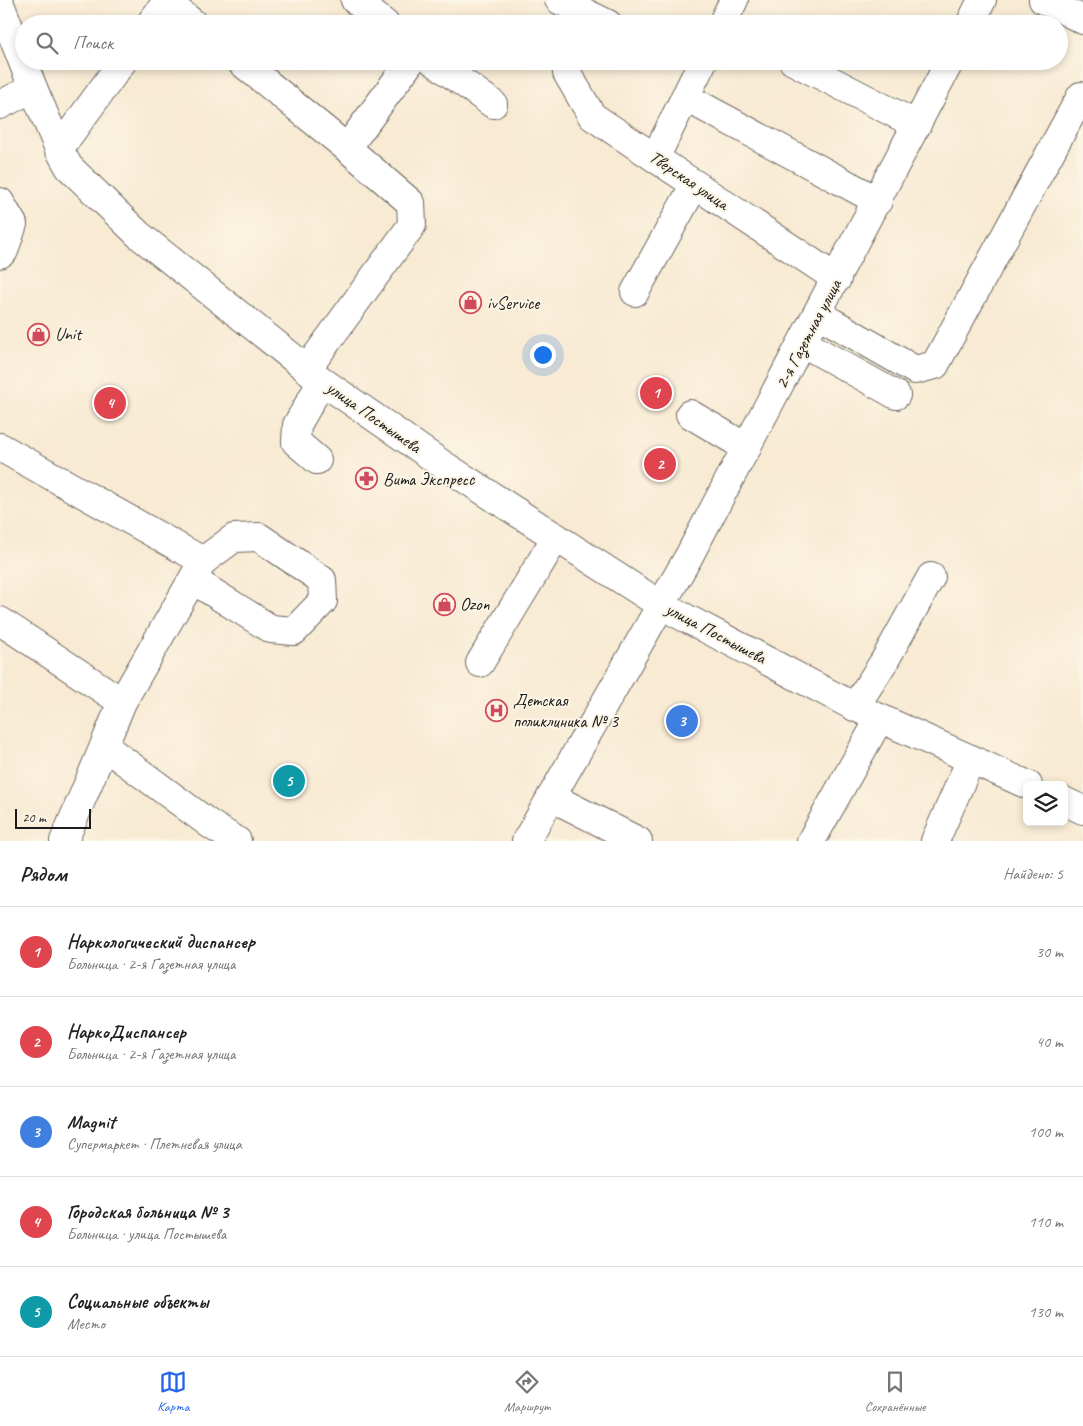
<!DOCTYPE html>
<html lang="ru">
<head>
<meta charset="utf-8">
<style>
	:root { --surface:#fff; --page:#f6f6f6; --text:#222; --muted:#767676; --line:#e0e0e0; --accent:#2563eb }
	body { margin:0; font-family:Caveat,sans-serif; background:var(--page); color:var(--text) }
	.controls { position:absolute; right:15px; bottom:15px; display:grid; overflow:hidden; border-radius:8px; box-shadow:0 2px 8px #0003 }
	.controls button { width:45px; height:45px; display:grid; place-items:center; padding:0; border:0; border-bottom:1px solid var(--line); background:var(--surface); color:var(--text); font:25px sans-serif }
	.scale { position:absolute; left:15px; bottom:12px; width:76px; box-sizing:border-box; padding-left:5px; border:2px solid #1c1c1c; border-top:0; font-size:14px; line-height:18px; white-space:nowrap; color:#1c1c1c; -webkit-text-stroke:4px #fcf5e5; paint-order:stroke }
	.you { position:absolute; left:542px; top:354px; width:18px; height:18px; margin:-12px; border:4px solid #fff; border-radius:50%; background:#1a73e8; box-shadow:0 0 0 8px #1a73e833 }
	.badge { display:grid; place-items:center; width:32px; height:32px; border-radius:50%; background:var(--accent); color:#fff; font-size:16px; font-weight:700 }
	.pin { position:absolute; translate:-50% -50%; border:2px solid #fff; box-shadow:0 1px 5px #0006 }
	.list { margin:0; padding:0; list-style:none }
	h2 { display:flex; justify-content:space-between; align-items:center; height:65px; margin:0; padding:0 20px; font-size:21px }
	h2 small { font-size:16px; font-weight:400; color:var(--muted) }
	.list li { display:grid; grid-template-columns:32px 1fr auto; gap:15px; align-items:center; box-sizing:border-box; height:90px; padding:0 20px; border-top:1px solid var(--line) }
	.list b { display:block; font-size:19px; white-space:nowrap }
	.list p { margin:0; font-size:16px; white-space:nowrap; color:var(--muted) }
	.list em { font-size:16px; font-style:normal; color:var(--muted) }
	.icon { flex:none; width:28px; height:28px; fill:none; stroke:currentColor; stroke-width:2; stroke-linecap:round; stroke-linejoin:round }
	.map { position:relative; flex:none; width:1083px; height:841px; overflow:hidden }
	.search { position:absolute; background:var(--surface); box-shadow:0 2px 8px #0003; left:15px; right:15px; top:15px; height:55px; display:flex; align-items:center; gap:12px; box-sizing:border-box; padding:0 18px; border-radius:28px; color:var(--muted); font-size:19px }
	.sheet { height:515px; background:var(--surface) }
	nav { display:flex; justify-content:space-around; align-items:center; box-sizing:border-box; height:70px; border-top:1px solid var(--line); background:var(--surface); font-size:14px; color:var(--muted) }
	nav a { display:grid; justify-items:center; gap:2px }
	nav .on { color:var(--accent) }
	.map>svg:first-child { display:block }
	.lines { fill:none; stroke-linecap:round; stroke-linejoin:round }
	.minor-casing { stroke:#69645c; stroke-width:30 }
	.major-casing { stroke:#69645c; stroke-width:30 }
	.minor { stroke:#fff; stroke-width:28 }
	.major { stroke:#fff; stroke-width:28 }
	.labels { text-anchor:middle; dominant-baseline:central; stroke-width:4; stroke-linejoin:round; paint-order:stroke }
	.street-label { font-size:18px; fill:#1c1c1c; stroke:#fcf5e5 }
	.poi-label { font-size:18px; fill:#1c1c1c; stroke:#fcf5e5; text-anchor:start }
</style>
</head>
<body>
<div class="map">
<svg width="1083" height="841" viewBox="0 0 1083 841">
	<rect width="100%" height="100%" fill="#fcf5e5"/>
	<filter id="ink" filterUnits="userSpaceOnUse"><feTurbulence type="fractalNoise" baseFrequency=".02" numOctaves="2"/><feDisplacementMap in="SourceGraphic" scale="10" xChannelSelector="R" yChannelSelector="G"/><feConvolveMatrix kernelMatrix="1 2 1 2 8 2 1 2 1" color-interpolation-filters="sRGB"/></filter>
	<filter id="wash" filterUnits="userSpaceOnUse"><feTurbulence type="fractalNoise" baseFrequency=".0096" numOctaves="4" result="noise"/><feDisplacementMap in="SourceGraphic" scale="20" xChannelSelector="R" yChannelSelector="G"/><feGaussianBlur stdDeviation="1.12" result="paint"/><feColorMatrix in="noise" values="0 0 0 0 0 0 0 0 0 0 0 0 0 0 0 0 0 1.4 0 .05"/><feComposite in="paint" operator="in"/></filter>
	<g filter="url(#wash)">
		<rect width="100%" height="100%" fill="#f8ead3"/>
	</g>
	<g filter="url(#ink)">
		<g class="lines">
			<defs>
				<g id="minor">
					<polyline points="355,0 385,24"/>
					<polyline points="559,0 608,24"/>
					<polyline points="1043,0 1083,20"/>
					<polyline points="167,2 194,24"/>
					<polyline points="150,24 168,0"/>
					<polyline points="722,24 734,0"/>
					<polyline points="970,24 982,0"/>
					<polyline points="240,61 347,148 411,203 412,225 307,369"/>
					<polyline points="433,61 493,104"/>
					<polyline points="566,61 567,73 592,116 837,279"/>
					<polyline points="793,61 917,125"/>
					<polyline points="685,97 878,201"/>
					<polyline points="0,105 33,88"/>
					<polyline points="347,148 411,61"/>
					<polyline points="59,149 123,61"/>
					<polyline points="655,158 703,61"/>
					<polyline points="0,202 13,224 4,251 0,254"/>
					<polyline points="635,292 695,184"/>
					<polyline points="818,314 915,370 935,365 1081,96"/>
					<polyline points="803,343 896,395"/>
					<polyline points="690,414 747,448"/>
					<polyline points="0,447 203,561 122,702"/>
					<polyline points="317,460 296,442 297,425 322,381"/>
					<polyline points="193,580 271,629 294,631 323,601 322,580 259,537 234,538 203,561"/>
					<polyline points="0,621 122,702 104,746 211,825 237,841"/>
					<polyline points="480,663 556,537"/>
					<polyline points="855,707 885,660 931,577"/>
					<polyline points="551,797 638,841"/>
					<polyline points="64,841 104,746"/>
					<polyline points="526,841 689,556 950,61"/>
					<polyline points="811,841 880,718"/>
					<polyline points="935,841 971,759"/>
				</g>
				<g id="major">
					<polyline points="0,4 33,88 59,149 69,167 139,235 322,381 442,464 661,605 855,707 1028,785"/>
					<polyline points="1064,801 1083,810"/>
				</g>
			</defs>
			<use href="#minor" class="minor-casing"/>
			<use href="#major" class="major-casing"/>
			<use href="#minor" class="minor"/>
			<use href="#major" class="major"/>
		</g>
	</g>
	<defs>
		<symbol id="shop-ring" viewBox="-11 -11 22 22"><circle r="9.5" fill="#fcf5e5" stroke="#d1495b" stroke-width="1.5"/><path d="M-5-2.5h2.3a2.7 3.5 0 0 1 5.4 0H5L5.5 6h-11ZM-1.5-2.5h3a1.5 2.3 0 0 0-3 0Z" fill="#d1495b"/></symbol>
		<symbol id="pharmacy-ring" viewBox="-11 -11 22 22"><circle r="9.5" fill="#fcf5e5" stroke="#d1495b" stroke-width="1.5"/><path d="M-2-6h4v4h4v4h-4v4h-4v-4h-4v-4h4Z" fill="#d1495b"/></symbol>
		<symbol id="hospital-ring" viewBox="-11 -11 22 22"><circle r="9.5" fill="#fcf5e5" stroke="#d1495b" stroke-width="1.5"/><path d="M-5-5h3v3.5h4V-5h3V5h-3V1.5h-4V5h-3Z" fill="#d1495b"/></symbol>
	</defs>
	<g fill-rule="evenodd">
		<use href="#shop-ring" x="458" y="290" width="25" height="25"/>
		<use href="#shop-ring" x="26" y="322" width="25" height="25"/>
		<use href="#pharmacy-ring" x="354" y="466" width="25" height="25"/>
		<use href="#shop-ring" x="432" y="592" width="25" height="25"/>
		<use href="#hospital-ring" x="484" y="698" width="25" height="25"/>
	</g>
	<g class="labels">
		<g class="street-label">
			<text transform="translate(689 180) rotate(34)">Тверская улица</text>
			<text transform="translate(808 334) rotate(-62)">2-я Газетная улица</text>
			<text transform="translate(374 417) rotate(35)">улица Постышева</text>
			<text transform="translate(716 633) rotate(28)">улица Постышева</text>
		</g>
		<g class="poi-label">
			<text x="487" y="303">ivService</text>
			<text x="55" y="334">Unit</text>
			<text x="383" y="479">Вита Экспресс</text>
			<text x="460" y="604">Ozon</text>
			<text x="513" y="700">Детская<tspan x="513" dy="21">поликлиника № 3</tspan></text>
		</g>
	</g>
</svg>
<div class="controls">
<button><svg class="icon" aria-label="layers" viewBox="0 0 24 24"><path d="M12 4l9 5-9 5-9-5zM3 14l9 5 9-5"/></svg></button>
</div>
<div class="scale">20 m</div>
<div class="you"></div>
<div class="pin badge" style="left:656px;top:393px;background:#e0444e">1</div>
<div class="pin badge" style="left:660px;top:464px;background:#e0444e">2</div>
<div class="pin badge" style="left:682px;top:721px;background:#3f7fe0">3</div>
<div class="pin badge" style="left:110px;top:403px;background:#e0444e">4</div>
<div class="pin badge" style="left:289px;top:781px;background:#0f9aa8">5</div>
<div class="search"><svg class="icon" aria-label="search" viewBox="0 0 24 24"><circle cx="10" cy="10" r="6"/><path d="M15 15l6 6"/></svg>Поиск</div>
</div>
<section class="sheet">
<h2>Рядом<small>Найдено: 5</small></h2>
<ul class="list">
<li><span class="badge" style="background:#e0444e">1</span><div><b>Наркологический диспансер</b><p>Больница · 2-я Газетная улица</p></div><em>30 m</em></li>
<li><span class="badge" style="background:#e0444e">2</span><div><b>НаркоДиспансер</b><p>Больница · 2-я Газетная улица</p></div><em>40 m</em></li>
<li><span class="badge" style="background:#3f7fe0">3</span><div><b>Magnit</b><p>Супермаркет · Плетневая улица</p></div><em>100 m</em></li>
<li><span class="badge" style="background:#e0444e">4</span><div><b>Городская больница № 3</b><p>Больница · улица Постышева</p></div><em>110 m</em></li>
<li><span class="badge" style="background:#0f9aa8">5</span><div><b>Социальные объекты</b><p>Место</p></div><em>130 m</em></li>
</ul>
</section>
<nav>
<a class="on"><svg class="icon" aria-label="map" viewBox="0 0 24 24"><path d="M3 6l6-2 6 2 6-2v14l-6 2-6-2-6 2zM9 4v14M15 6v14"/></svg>Карта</a>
<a><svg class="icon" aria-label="directions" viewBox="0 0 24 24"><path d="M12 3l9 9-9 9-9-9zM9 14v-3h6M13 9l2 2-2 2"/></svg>Маршрут</a>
<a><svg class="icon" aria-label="saved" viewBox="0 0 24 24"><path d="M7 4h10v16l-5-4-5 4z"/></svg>Сохранённые</a>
</nav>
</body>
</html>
